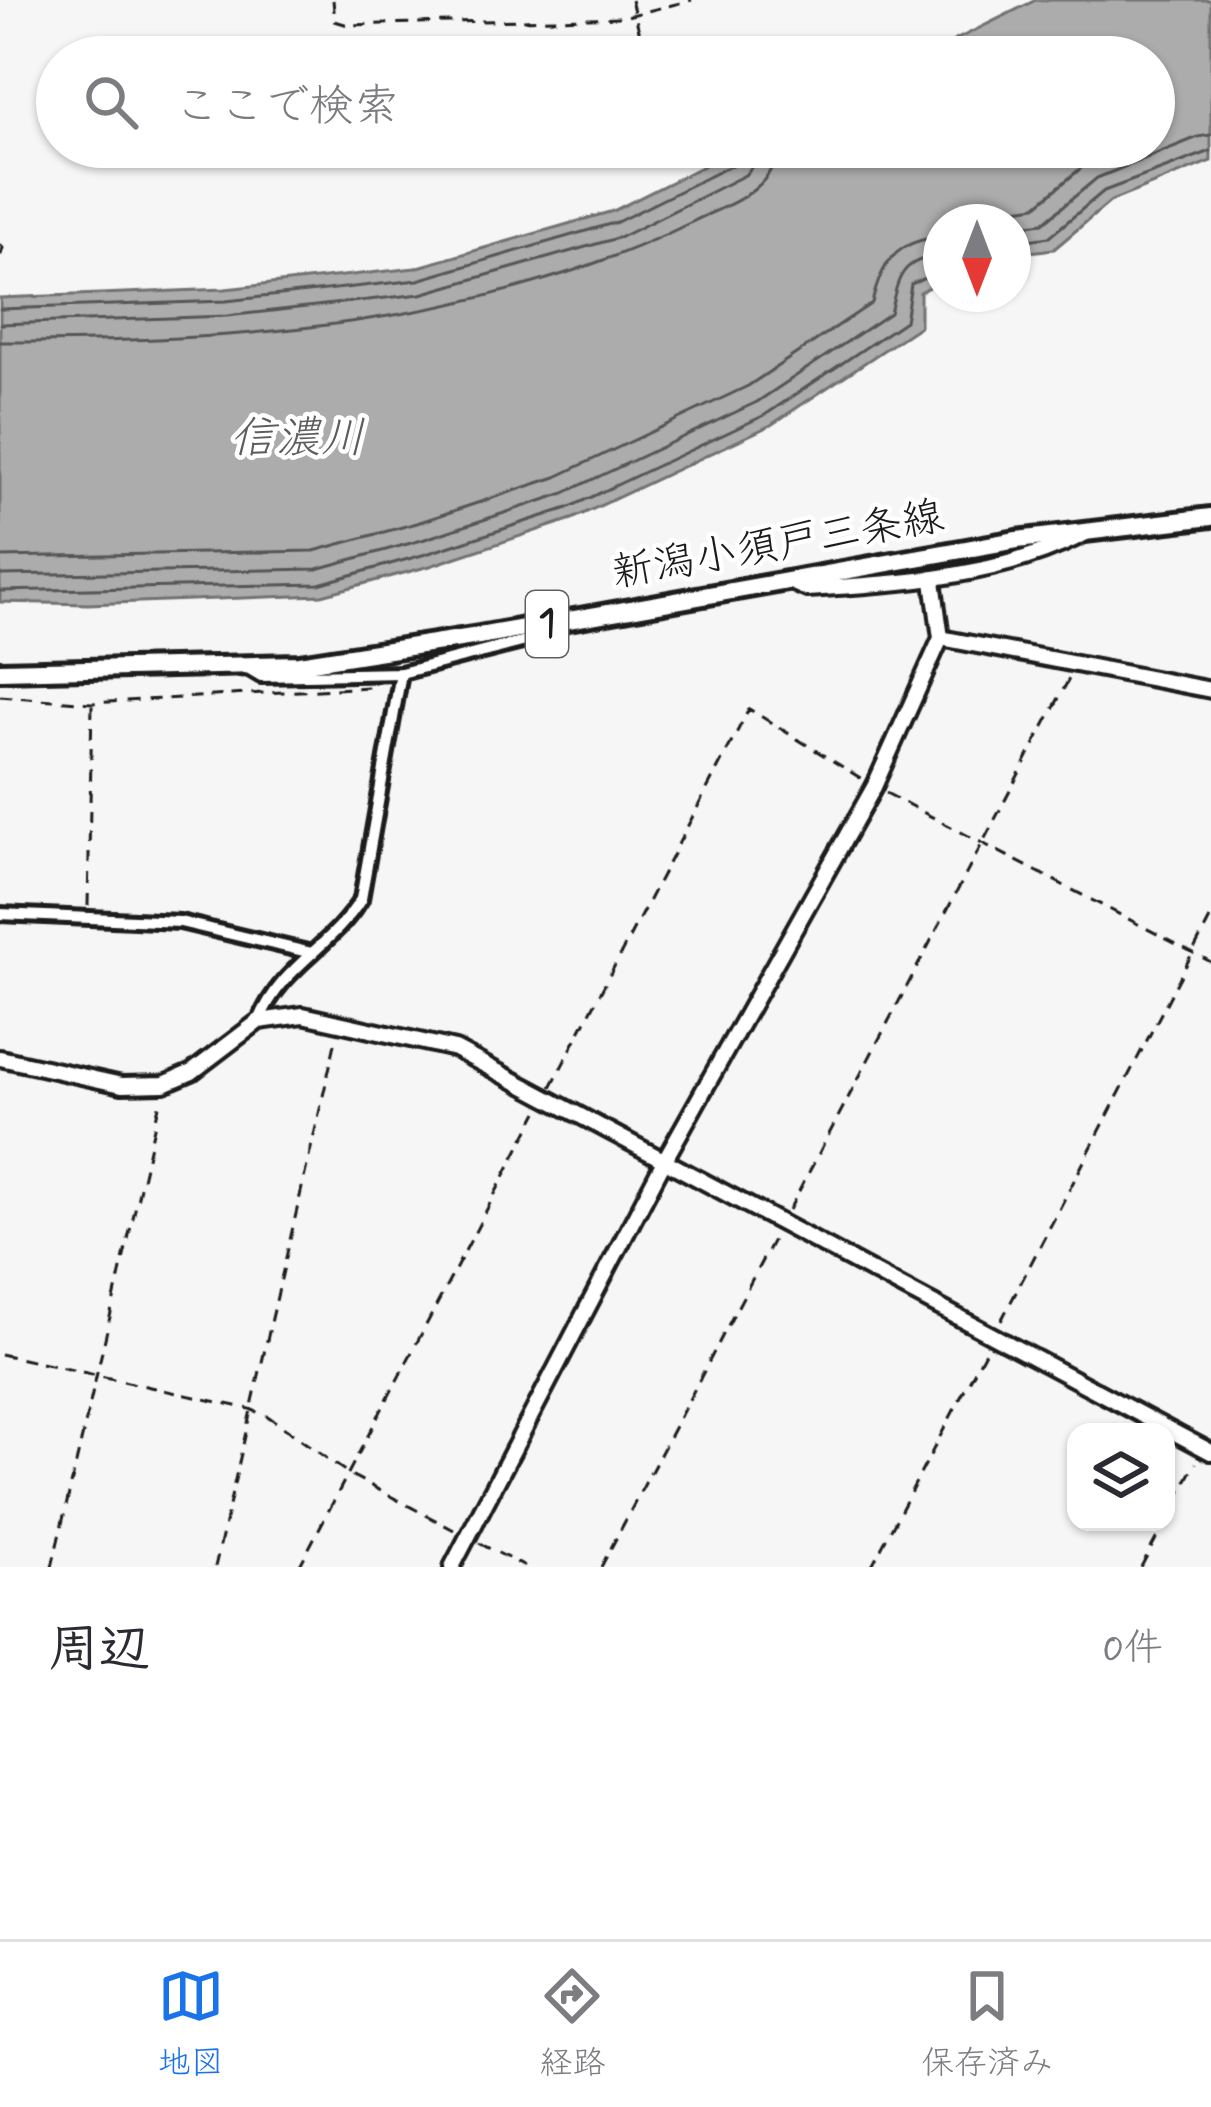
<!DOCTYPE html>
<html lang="ja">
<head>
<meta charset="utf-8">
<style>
	:root { --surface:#fff; --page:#f2f2f3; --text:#2b2b33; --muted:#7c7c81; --line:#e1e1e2; --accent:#1a73e8 }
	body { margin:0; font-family:Mynerve,"Klee One",sans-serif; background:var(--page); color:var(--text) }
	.controls { position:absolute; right:36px; bottom:36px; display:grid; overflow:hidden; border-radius:24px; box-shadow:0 3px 9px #0004 }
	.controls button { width:108px; height:108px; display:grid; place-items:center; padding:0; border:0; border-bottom:3px solid var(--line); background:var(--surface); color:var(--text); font:60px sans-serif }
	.compass { position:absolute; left:923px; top:204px; width:108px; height:108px; border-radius:50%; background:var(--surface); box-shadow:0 3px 9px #0004; rotate:180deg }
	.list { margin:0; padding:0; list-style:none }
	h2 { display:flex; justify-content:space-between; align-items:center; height:156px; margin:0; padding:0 48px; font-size:51px }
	h2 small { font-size:39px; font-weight:400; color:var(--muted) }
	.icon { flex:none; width:66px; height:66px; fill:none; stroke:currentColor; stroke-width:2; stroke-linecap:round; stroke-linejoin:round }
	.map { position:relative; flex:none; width:1211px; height:1567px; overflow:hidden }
	.search { position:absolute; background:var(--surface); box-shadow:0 3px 9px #0004; left:36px; right:36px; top:36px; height:132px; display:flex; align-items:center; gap:30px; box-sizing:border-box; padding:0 42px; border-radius:66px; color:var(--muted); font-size:45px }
	.sheet { height:372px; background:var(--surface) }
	nav { display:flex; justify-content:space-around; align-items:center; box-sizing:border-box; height:168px; border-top:3px solid var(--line); background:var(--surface); font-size:33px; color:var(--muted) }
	nav a { display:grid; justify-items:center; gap:6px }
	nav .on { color:var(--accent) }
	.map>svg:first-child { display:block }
	.water { fill:#acacac; stroke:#727272; stroke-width:3 }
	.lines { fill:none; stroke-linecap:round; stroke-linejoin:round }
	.shore { stroke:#565656; stroke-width:3 }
	.minor-casing { stroke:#1c1c1c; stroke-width:20 }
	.tertiary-casing { stroke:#1c1c1c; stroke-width:22 }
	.primary-casing { stroke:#1c1c1c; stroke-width:26 }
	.path { stroke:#1c1c1c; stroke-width:3; stroke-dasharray:12 9; stroke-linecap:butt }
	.minor { stroke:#fff; stroke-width:10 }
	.tertiary { stroke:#fff; stroke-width:14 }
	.primary { stroke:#fff; stroke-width:16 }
	.labels { text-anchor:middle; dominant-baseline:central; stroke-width:9; stroke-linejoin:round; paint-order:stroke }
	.shield { fill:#fff; stroke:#606060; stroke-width:3 }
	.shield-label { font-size:39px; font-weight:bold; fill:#1c1c1c }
	.street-label { font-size:42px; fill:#1c1c1c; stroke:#fff }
	.water-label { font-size:45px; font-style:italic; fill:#5d5d5d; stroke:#fff }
</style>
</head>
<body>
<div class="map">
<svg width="1211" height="1567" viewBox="0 0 1211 1567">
	<rect width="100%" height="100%" fill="#f6f6f6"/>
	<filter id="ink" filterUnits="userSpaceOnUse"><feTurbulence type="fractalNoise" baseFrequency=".00833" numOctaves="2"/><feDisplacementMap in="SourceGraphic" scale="24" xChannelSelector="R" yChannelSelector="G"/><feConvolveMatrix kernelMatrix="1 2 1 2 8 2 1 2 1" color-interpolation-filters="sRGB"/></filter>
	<g filter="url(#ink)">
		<polygon class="water" points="1036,0 1211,0 1211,161 1111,201 1054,249 1013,254 1013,222 941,222 941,280 920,292 920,326 771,425 572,519 430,566 322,595 88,604 0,602 0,298 225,289 415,268 613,211 741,147 1154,147 1154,57 921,57"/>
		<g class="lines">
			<g class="shore">
				<polyline points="983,222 1003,211 1036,206 1087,163 1125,147"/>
				<polyline points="1013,227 1043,223 1097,178 1198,137 1211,135"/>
				<polyline points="1013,242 1049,237 1104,191 1211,151"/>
				<polyline points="0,309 226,301 418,280 617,222 736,163 743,147"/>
				<polyline points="0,324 227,316 421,294 621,237 745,175 755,163 758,147"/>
				<path d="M0,342C234,342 482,327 694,221C728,204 775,192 776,147"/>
				<path d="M0,557L314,551L417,523L556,477L748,386L872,303C881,264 896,240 941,237"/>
				<path d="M0,575L317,569L422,540L562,494L757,402L890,313C898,280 899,259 941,256"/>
				<polyline points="0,591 319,584 426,554 568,508 765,415 905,321 911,284 941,271"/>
			</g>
			<defs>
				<g id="minor">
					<polyline points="246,667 261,676 401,673 526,641 534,626"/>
					<polyline points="0,914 180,922 312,953"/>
					<path d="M259,1021C281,966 331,948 361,899L401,673"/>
				</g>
				<g id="tertiary">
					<path d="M789,581L807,589C901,583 998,578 1084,534"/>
					<polyline points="941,638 1211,690"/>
					<polyline points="0,1058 122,1085 164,1084 192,1072 259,1021 303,1015 455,1049 1211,1452"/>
					<polyline points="452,1567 664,1161 874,787 941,638 933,581"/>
				</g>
				<polyline id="primary" points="0,671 299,664 479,636 1017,540 1211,517"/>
			</defs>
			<use href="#minor" class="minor-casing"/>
			<use href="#tertiary" class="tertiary-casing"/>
			<use href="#primary" class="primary-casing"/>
			<g class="path">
				<polyline points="333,0 335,21 348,25 623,17 692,0"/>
				<polyline points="631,0 646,57"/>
				<polyline points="671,147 673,153"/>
				<polyline points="0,245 3,248 0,258"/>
				<polyline points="0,696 92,703 369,687"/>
				<polyline points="886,793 1211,962"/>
				<polyline points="88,906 92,705"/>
				<polyline points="551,1087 749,709 862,779"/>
				<polyline points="789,1210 1070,677"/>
				<polyline points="1001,1321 1211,917"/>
				<polyline points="0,1354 250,1409 269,1417 349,1474 454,1530"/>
				<polyline points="1166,1519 1196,1463"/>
				<polyline points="479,1543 525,1567"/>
				<polyline points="52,1567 161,1097"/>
				<polyline points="215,1567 337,1035"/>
				<polyline points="299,1567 538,1112"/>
				<polyline points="601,1567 776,1234"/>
				<polyline points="871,1567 988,1346"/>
				<polyline points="1141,1567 1165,1522"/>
			</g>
			<use href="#minor" class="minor"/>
			<use href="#tertiary" class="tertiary"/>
			<use href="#primary" class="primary"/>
		</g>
	</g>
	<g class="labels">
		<rect class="shield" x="526" y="591" width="42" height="66" rx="9"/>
		<g class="shield-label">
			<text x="547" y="624">1</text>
		</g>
		<g class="street-label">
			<text transform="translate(778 546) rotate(-10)">新潟小須戸三条線</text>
		</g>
		<g class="water-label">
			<text x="298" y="439">信濃川</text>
		</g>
	</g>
</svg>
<div class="controls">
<button><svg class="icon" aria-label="layers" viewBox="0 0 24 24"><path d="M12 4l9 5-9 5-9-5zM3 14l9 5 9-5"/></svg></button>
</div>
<svg class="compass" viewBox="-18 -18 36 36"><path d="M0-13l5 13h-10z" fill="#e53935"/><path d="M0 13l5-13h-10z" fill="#7c7c81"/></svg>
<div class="search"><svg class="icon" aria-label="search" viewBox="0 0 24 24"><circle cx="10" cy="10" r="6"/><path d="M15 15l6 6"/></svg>ここで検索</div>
</div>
<section class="sheet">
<h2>周辺<small>0件</small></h2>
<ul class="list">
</ul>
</section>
<nav>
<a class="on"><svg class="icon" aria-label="map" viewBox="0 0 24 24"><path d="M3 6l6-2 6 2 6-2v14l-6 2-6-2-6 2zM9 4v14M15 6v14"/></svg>地図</a>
<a><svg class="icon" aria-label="directions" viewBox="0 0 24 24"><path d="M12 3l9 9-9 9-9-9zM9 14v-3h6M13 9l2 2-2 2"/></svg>経路</a>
<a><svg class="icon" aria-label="saved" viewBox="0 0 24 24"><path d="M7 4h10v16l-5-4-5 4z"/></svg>保存済み</a>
</nav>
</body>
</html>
